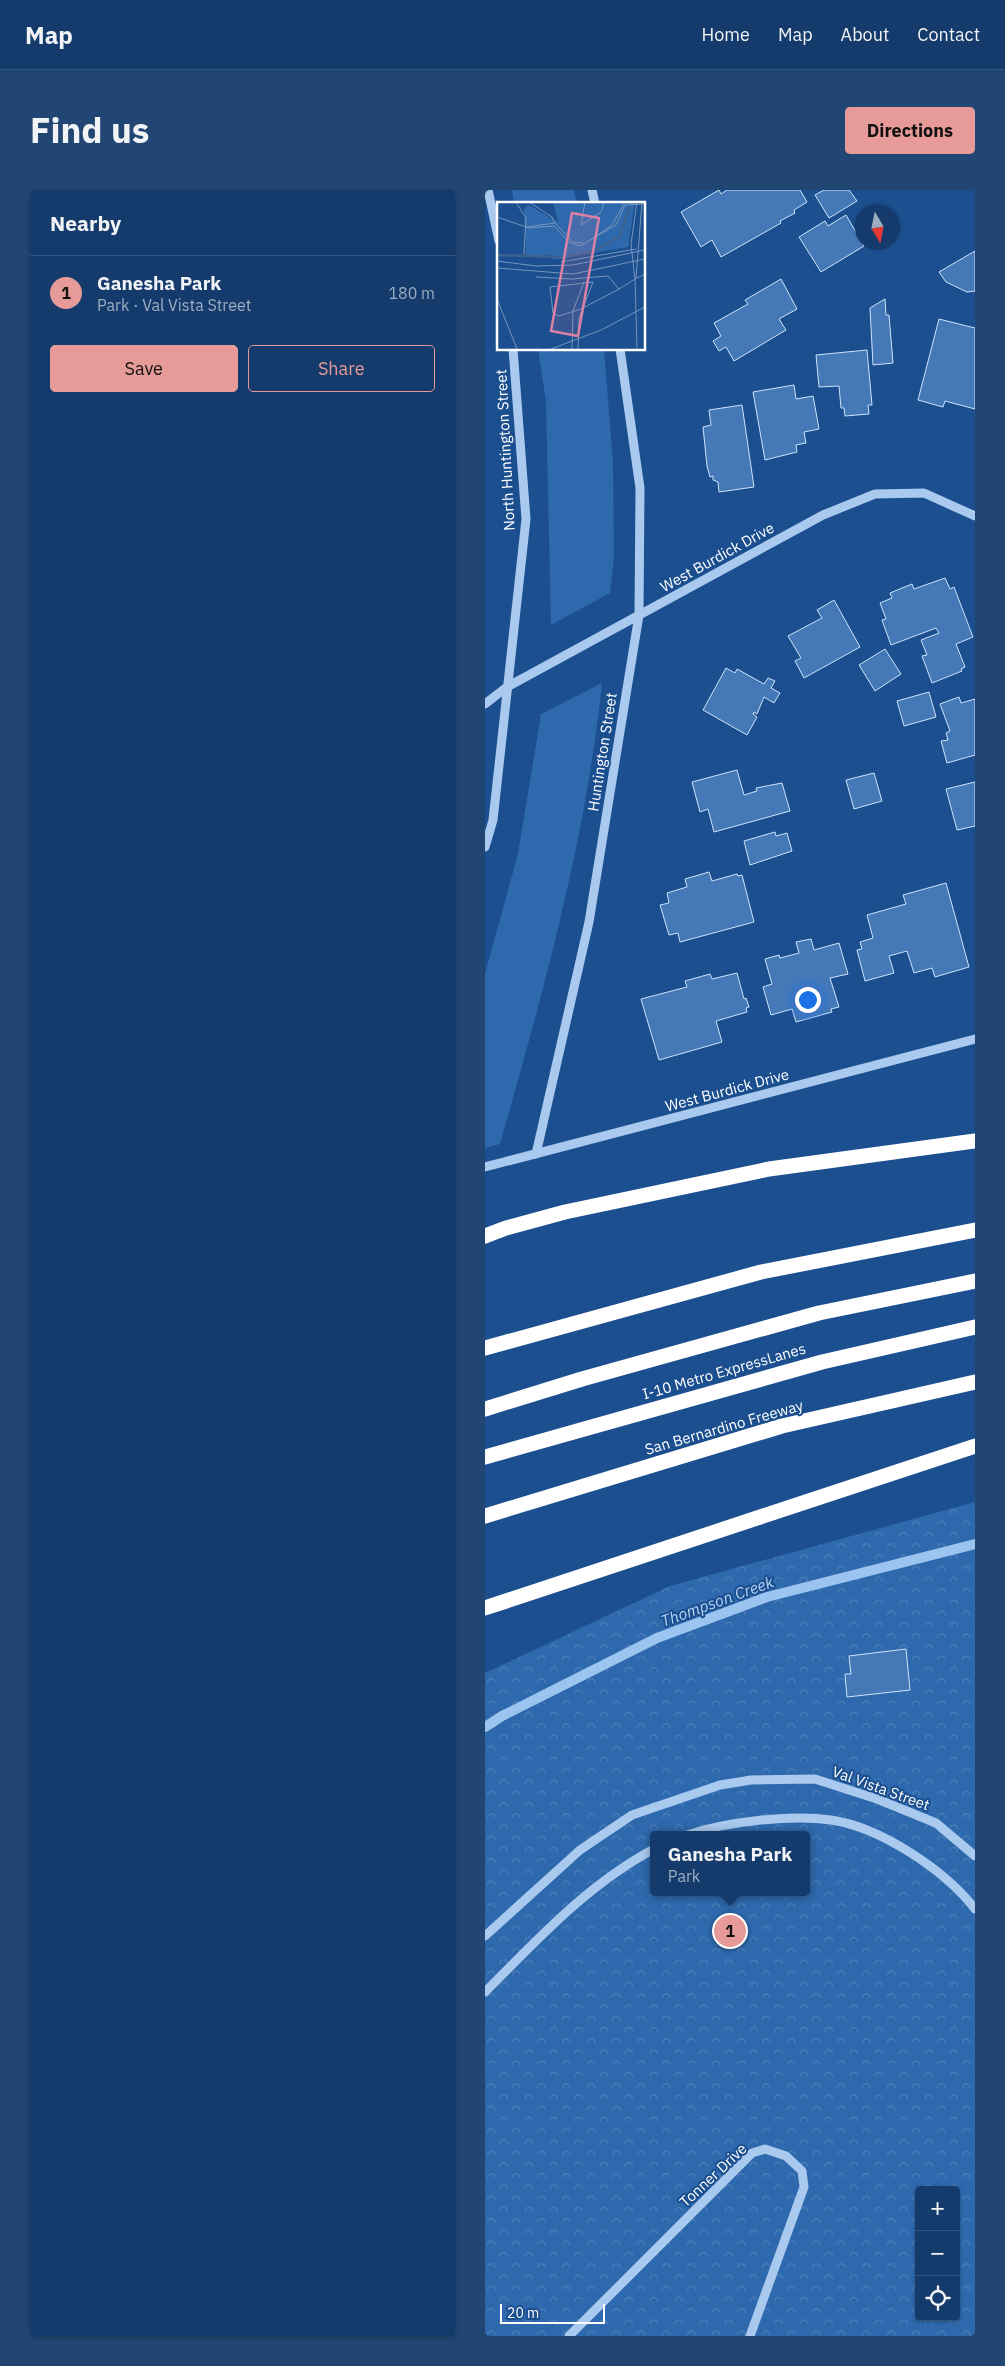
<!DOCTYPE html>
<html lang="en">
<head>
<meta charset="utf-8">
<style>
	:root { --surface:#143b6b; --page:#214673; --text:#f1f3f6; --muted:#9dadc1; --line:#33557e; --accent:#e69b98 }
	body { margin:0; font-family:"IBM Plex Sans",sans-serif; background:var(--page); color:var(--text) }
	.controls { position:absolute; right:15px; bottom:15px; display:grid; overflow:hidden; border-radius:5px; box-shadow:0 1px 4px #0004 }
	.controls button { width:45px; height:45px; display:grid; place-items:center; padding:0; border:0; border-bottom:1px solid var(--line); background:var(--surface); color:var(--text); font:25px sans-serif }
	.compass { position:absolute; left:370px; top:15px; width:45px; height:45px; border-radius:50%; background:var(--surface); box-shadow:0 1px 4px #0004; rotate:170deg }
	.scale { position:absolute; left:15px; bottom:12px; width:105px; box-sizing:border-box; padding-left:5px; border:2px solid #fff; border-top:0; font-size:14px; line-height:18px; white-space:nowrap; color:#fff; -webkit-text-stroke:4px #1b4f8f; paint-order:stroke }
	.you { position:absolute; left:322px; top:809px; width:18px; height:18px; margin:-12px; border:4px solid #fff; border-radius:50%; background:#1a73e8; box-shadow:0 0 0 8px #1a73e833 }
	.badge { display:grid; place-items:center; width:32px; height:32px; border-radius:50%; background:var(--accent); color:#111; font-size:16px; font-weight:700 }
	.pin { position:absolute; translate:-50% -50%; border:2px solid #fff; box-shadow:0 1px 5px #0006 }
	.popup { position:absolute; left:165px; top:1641px; width:160px; height:65px; box-sizing:border-box; display:grid; place-content:center; border-radius:5px; background:var(--surface); filter:drop-shadow(0 1px 4px #0005); font-size:16px; white-space:nowrap; color:var(--muted) }
	.popup b { font-size:19px; color:var(--text) }
	.popup::after { content:''; position:absolute; left:50%; top:100%; margin-left:-10px; border:10px solid transparent; border-top-color:var(--surface) }
	.list { margin:0; padding:0; list-style:none }
	h2 { display:flex; justify-content:space-between; align-items:center; height:65px; margin:0; padding:0 20px; font-size:21px }
	h2 small { font-size:16px; font-weight:400; color:var(--muted) }
	.list li { display:grid; grid-template-columns:32px 1fr auto; gap:15px; align-items:center; box-sizing:border-box; height:75px; padding:0 20px; border-top:1px solid var(--line) }
	.list b { display:block; font-size:19px; white-space:nowrap }
	.list p { margin:0; font-size:16px; white-space:nowrap; color:var(--muted) }
	.list em { font-size:16px; font-style:normal; color:var(--muted) }
	.actions { display:flex; gap:10px; padding:15px 20px }
	.actions a { flex:1; padding:11px 0; border:1px solid var(--accent); border-radius:5px; text-align:center; font-size:18px; color:var(--accent) }
	.actions .main { background:var(--accent); color:#111 }
	.icon { flex:none; width:28px; height:28px; fill:none; stroke:currentColor; stroke-width:2; stroke-linecap:round; stroke-linejoin:round }
	.map { position:relative; flex:none; width:490px; height:2146px; overflow:hidden; border-radius:5px }
	header { display:flex; align-items:center; gap:30px; box-sizing:border-box; height:70px; padding:0 25px; background:var(--surface); border-bottom:1px solid var(--line) }
	header strong { font-size:24px }
	nav { display:flex; gap:28px; margin-inline-start:auto; font-size:18px }
	.intro { display:flex; align-items:center; justify-content:space-between; box-sizing:border-box; height:120px; padding:0 30px }
	h1 { margin:0; font-size:35px }
	.button { padding:12px 22px; border-radius:5px; background:var(--accent); color:#111; font-size:18px; font-weight:700 }
	main { display:flex; gap:30px; padding:0 30px }
	aside { flex:1; background:var(--surface); border-radius:5px; box-shadow:0 1px 4px #0004 }
	.map>svg:first-child { display:block }
	.green { fill:#2e69ad }
	.forest { fill:url(#forest-crowns); fill-rule:evenodd }
	.lines { fill:none; stroke-linecap:round; stroke-linejoin:round }
	.stream { stroke:#9cc4f0; stroke-width:10 }
	.building { fill:#4478b7; stroke:#cfe3fa }
	.minor { stroke:#a9c9ee; stroke-width:9 }
	.highway { stroke:#fff; stroke-width:15 }
	.labels { text-anchor:middle; dominant-baseline:central; stroke-width:4; stroke-linejoin:round; paint-order:stroke }
	.street-label { font-size:15px; fill:#fff; stroke:#1b4f8f }
	.water-label { font-size:16px; font-style:italic; fill:#b5d3f5; stroke:#1b4f8f }
	.inset-river { fill:none; stroke:#3c6290; stroke-width:2.5 }
	.inset-road { fill:none; stroke:#7695bc; stroke-width:1 }
	.view { fill:#dd80a5; fill-opacity:0.15; stroke:#dd80a5; stroke-width:2.5 }
	.inset-edge { fill:none; stroke:#fff; stroke-width:2.5 }
</style>
</head>
<body>
<header>
<strong>Map</strong>
<nav><a>Home</a><a>Map</a><a>About</a><a>Contact</a></nav>
</header>
<div class="intro"><h1>Find us</h1><a class="button">Directions</a></div>
<main>
<aside>
<h2>Nearby<small></small></h2>
<ul class="list">
<li><span class="badge">1</span><div><b>Ganesha Park</b><p>Park · Val Vista Street</p></div><em>180 m</em></li>
</ul>
<div class="actions"><a class="main">Save</a><a>Share</a></div>
</aside>
<div class="map">
<svg width="490" height="2146" viewBox="0 0 490 2146">
	<defs>
		<pattern id="forest-crowns" width="20" height="18" patternUnits="userSpaceOnUse" patternTransform="scale(1.25)"><rect width="20" height="18" fill="#2e69ad"/><path d="M2 6a3 3 0 1 1 6 0M12 15a3 3 0 1 1 6 0" fill="none" stroke="#4d80b9"/></pattern>
	</defs>
	<rect width="100%" height="100%" fill="#1b4f8f"/>
	<g class="green">
		<polygon points="27,0 89,0 92,14 29,14"/>
		<polygon points="53,159 119,159 128,273 129,367 125,403 66,435 61,212"/>
		<path d="M117,493C101,649 58,803 15,954L0,958V784L33,664L56,524Z"/>
	</g>
	<path class="forest" d="M490,1312V2146H0V1483L185,1396ZM169,1645H321V1702H169ZM434,2000H471V2127H434Z"/>
	<g class="lines">
		<polyline class="stream" points="0,1537 17,1526 172,1448 282,1407 490,1354"/>
	</g>
	<g class="building">
		<polygon points="234,0 236,4 242,0 315,0 322,12 309,20 310,23 295,31 296,33 236,67 227,50 216,57 196,22"/>
		<polygon points="339,0 364,0 372,11 344,28 330,5"/>
		<polygon points="361,25 379,56 336,82 314,47 340,31 343,36"/>
		<polygon points="490,61 490,101 482,102 461,92 454,82"/>
		<polygon points="296,89 312,119 294,129 301,140 249,171 241,157 234,161 228,151 236,146 229,133 263,114 260,110"/>
		<polygon points="400,109 401,125 404,125 408,173 388,175 385,118"/>
		<polygon points="454,129 490,138 490,219 460,211 458,217 433,210"/>
		<polygon points="382,160 387,215 383,215 384,224 360,226 359,218 356,218 354,196 334,197 331,165"/>
		<polygon points="309,195 311,209 328,206 334,239 319,242 321,253 311,255 312,262 280,270 268,202"/>
		<polygon points="257,215 269,297 234,302 233,292 228,290 228,286 225,287 222,276 218,237 226,235 224,220"/>
		<polygon points="460,388 465,399 469,397 488,447 471,454 480,477 476,479 477,481 447,493 437,466 442,465 436,450 454,443 451,438 406,455 397,430 401,429 395,413 407,408 405,403 427,394 429,399"/>
		<polygon points="349,410 375,457 319,488 310,471 316,468 303,446 337,428 332,420"/>
		<polygon points="400,459 416,484 390,501 374,475"/>
		<polygon points="241,478 250,483 252,479 279,494 283,488 290,491 286,498 295,503 289,513 279,507 272,524 269,522 268,524 272,527 262,545 218,520"/>
		<polygon points="444,502 451,527 419,536 412,511"/>
		<polygon points="474,507 476,513 490,509 490,565 462,573 456,551 463,550 461,543 465,541 455,514"/>
		<polygon points="252,580 259,605 272,601 271,598 297,593 305,621 229,642 223,619 215,622 207,592"/>
		<polygon points="389,583 397,611 369,619 361,590"/>
		<polygon points="490,592 490,636 472,640 461,599"/>
		<polygon points="290,642 291,646 302,643 307,661 265,675 259,651"/>
		<polygon points="224,682 227,691 252,684 253,686 257,685 269,732 195,752 193,743 184,745 175,715 184,713 182,703 202,697 200,689"/>
		<polygon points="461,693 484,777 450,787 447,778 429,783 422,761 404,766 409,783 380,791 372,760 377,759 375,752 388,748 382,725 421,714 418,705"/>
		<polygon points="326,749 329,760 354,753 363,784 345,788 354,817 346,819 347,822 311,832 307,819 286,825 278,797 287,794 280,769 294,765 295,768 314,763 311,752"/>
		<polygon points="252,783 259,809 261,808 264,817 261,818 262,822 231,831 237,852 174,870 156,809 202,797 200,791 225,784 227,789"/>
		<polygon points="421,1459 425,1500 362,1507 360,1484 366,1484 364,1466"/>
	</g>
	<g class="lines">
		<g class="minor">
			<polyline points="3,0 14,51"/>
			<polyline points="107,0 110,14"/>
			<polyline points="0,514 22,497 338,325 390,304 439,303 490,326"/>
			<polyline points="0,657 8,630 41,329 28,159"/>
			<polyline points="51,964 104,732 154,425 155,298 135,159"/>
			<polyline points="0,977 490,849"/>
			<path d="M202,1645C240,1632 306,1624 346,1630C395,1637 460,1680 490,1719"/>
			<polyline points="0,1746 95,1660 147,1625 235,1595 266,1590 330,1589 392,1609 451,1633 490,1666"/>
			<path d="M0,1802C52,1750 103,1694 169,1659"/>
			<polyline points="84,2146 267,1963 280,1959 301,1966 317,1981 319,1997 265,2146"/>
		</g>
		<g class="highway">
			<polyline points="0,1046 21,1038 80,1022 284,979 490,951"/>
			<polyline points="0,1158 276,1082 490,1040"/>
			<polyline points="0,1219 97,1189 334,1123 490,1091"/>
			<polyline points="0,1267 337,1172 490,1137"/>
			<polyline points="0,1326 297,1236 490,1192"/>
			<polyline points="0,1418 490,1256"/>
		</g>
	</g>
	<g class="labels">
		<g class="street-label">
			<text transform="translate(20 260) rotate(-93)">North Huntington Street</text>
			<text transform="translate(232 367) rotate(-29)">West Burdick Drive</text>
			<text transform="translate(117 562) rotate(-81)">Huntington Street</text>
			<text transform="translate(242 900) rotate(-15)">West Burdick Drive</text>
			<text transform="translate(239 1181) rotate(-16)">I-10 Metro ExpressLanes</text>
			<text transform="translate(239 1237) rotate(-16)">San Bernardino Freeway</text>
			<text transform="translate(396 1598) rotate(20)">Val Vista Street</text>
			<text transform="translate(228 1985) rotate(-43)">Tonner Drive</text>
		</g>
		<g class="water-label">
			<text transform="translate(232 1411) rotate(-20)">Thompson Creek</text>
		</g>
	</g>
	<g transform="translate(12 12)">
		<rect width="148" height="148" fill="#1b4f8f"/>
		<path d="M56,0H138L131,45L61,57H55L53,53H29L27,7L32,3L61,20Z" fill="#2e69ad"/>
		<path class="inset-river" d="M0,53L66,55L95,50L123,34L132,5"/>
		<path class="inset-road" d="M19,0L29,16L27,52M32,0L55,15L58,21M88,0L84,23L104,10L107,0M0,15L32,26L57,24L72,40L83,44L119,23L128,3L148,2M29,25L58,21L76,40L86,41M92,39L115,23L128,0M0,59L39,64L76,63L148,48M64,60L139,47M0,66L76,72L148,57M39,75L75,77L111,74L122,87M139,76L145,0M138,77L134,42L140,0M96,80L53,85L56,111L62,114L84,107L122,87M122,87L138,77M0,97L20,147M54,147L104,128L148,105M75,147L76,109L87,80M81,147L82,116L96,80M140,147L138,77L148,72"/>
		<path class="view" d="M75,11L102,16L81,134L54,129Z"/>
		<rect width="148" height="148" class="inset-edge"/>
	</g>
</svg>
<div class="controls">
<button>+</button>
<button>−</button>
<button><svg class="icon" aria-label="locate" viewBox="0 0 24 24"><circle cx="12" cy="12" r="6"/><path d="M12 2v4M12 18v4M2 12h4M18 12h4"/></svg></button>
</div>
<svg class="compass" viewBox="-18 -18 36 36"><path d="M0-13l5 13h-10z" fill="#e53935"/><path d="M0 13l5-13h-10z" fill="#9dadc1"/></svg>
<div class="scale">20 m</div>
<div class="you"></div>
<div class="pin badge" style="left:245px;top:1741px">1</div>
<div class="popup"><b>Ganesha Park</b>Park</div>
</div>
</main>
</body>
</html>
